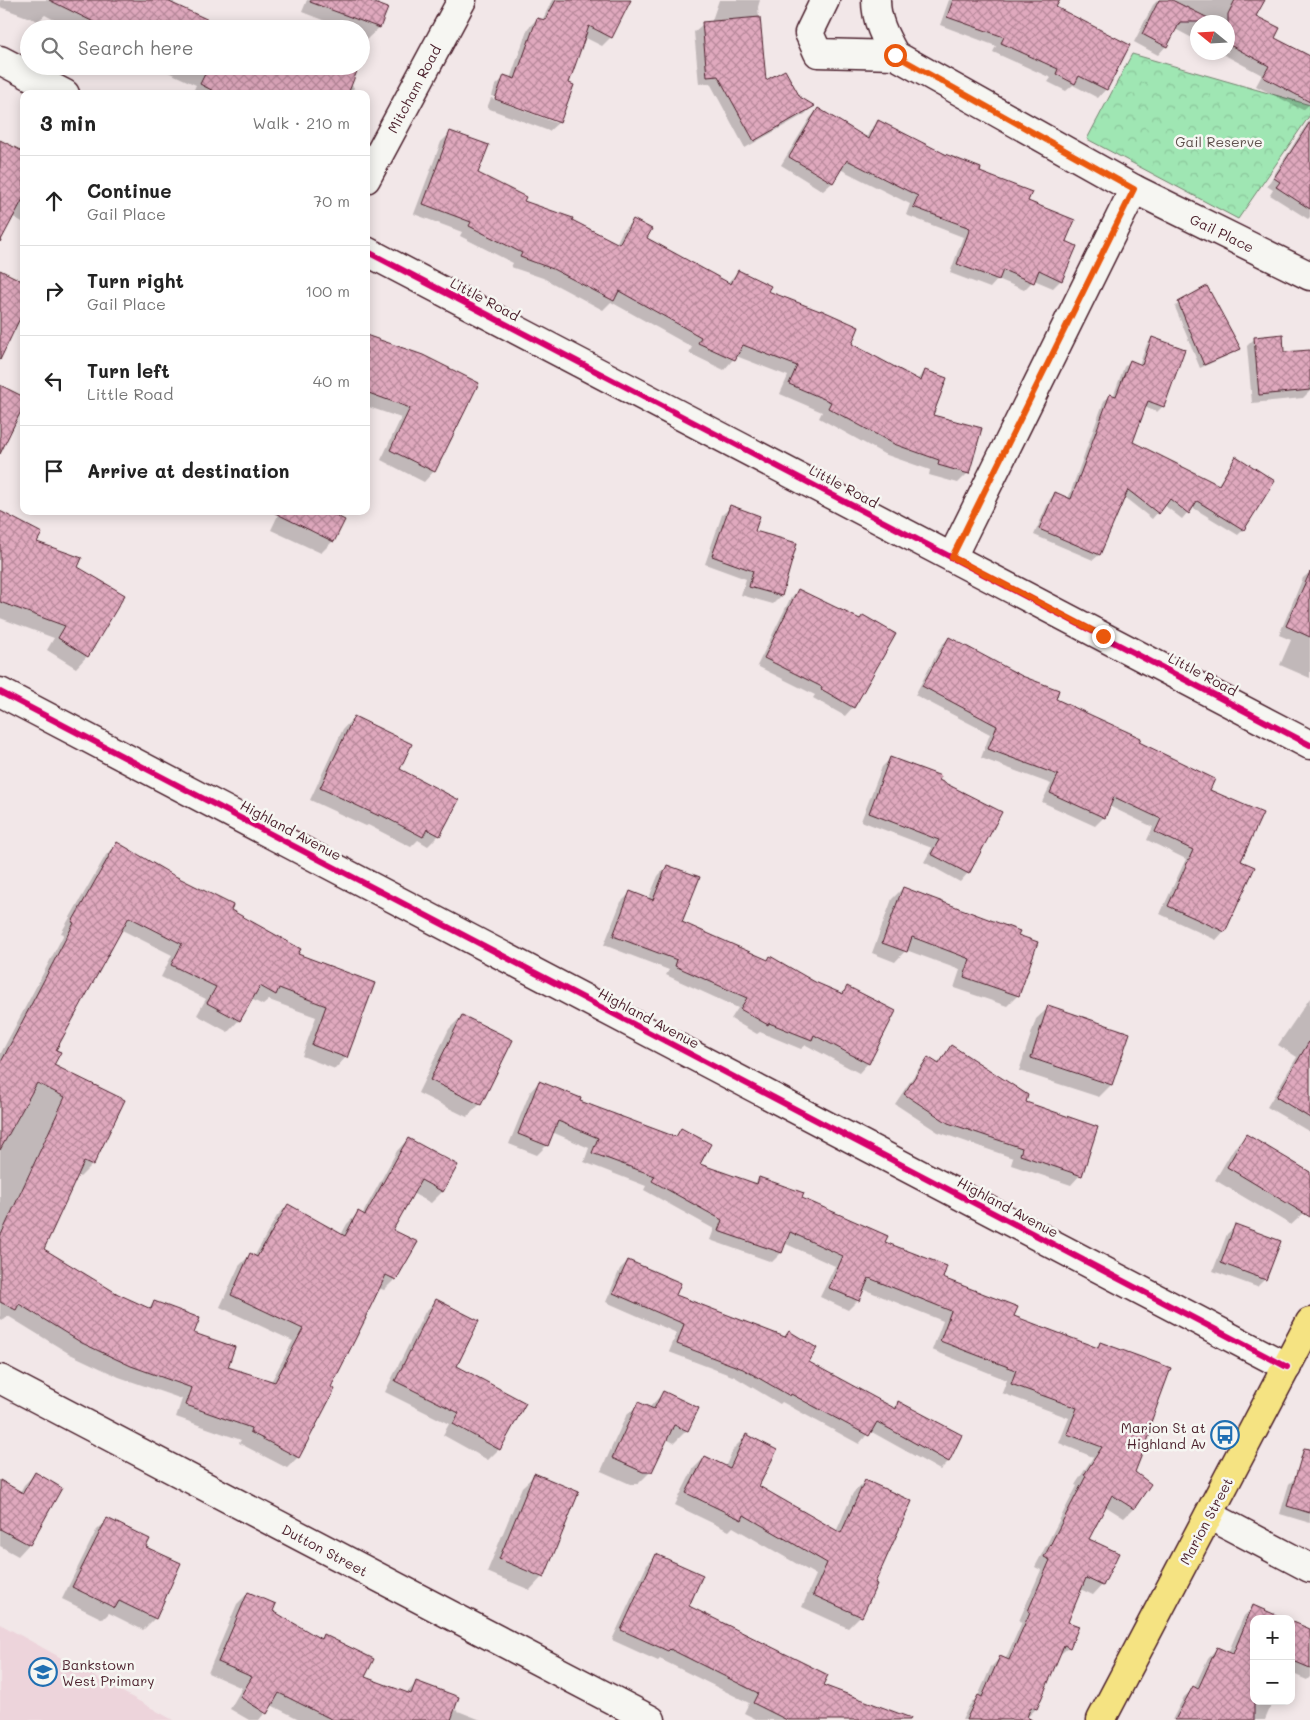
<!DOCTYPE html>
<html lang="en">
<head>
<meta charset="utf-8">
<style>
	:root { --surface:#fff; --page:#f2f2f2; --text:#222; --muted:#767676; --line:#e0e0e0 }
	body { margin:0; font-family:Mali,sans-serif; background:var(--page); color:var(--text) }
	.controls { position:absolute; right:15px; bottom:15px; display:grid; overflow:hidden; border-radius:10px; box-shadow:0 2px 12px #0003 }
	.controls button { width:45px; height:45px; display:grid; place-items:center; padding:0; border:0; border-bottom:1px solid var(--line); background:var(--surface); color:var(--text); font:25px sans-serif }
	.compass { position:absolute; left:1190px; top:15px; width:45px; height:45px; border-radius:50%; background:var(--surface); box-shadow:0 2px 12px #0003; rotate:288deg }
	.stop { position:absolute; width:15px; height:15px; margin:-11px; border:4px solid #ea580c; border-radius:50%; background:#fff }
	.stop.end { background:#ea580c; border-color:#fff; box-shadow:0 1px 5px #0008 }
	.list { margin:0; padding:0; list-style:none }
	h2 { display:flex; justify-content:space-between; align-items:center; height:65px; margin:0; padding:0 20px; font-size:21px }
	h2 small { font-size:16px; font-weight:400; color:var(--muted) }
	.list li { display:grid; grid-template-columns:32px 1fr auto; gap:15px; align-items:center; box-sizing:border-box; height:90px; padding:0 20px; border-top:1px solid var(--line) }
	.list b { display:block; font-size:19px; white-space:nowrap }
	.list p { margin:0; font-size:16px; white-space:nowrap; color:var(--muted) }
	.list em { font-size:16px; font-style:normal; color:var(--muted) }
	.icon { flex:none; width:28px; height:28px; fill:none; stroke:currentColor; stroke-width:2; stroke-linecap:round; stroke-linejoin:round }
	.map { position:relative; flex:none; width:1310px; height:1720px; overflow:hidden }
	.search { position:absolute; background:var(--surface); box-shadow:0 2px 12px #0003; left:20px; top:20px; width:350px; height:55px; display:flex; align-items:center; gap:12px; box-sizing:border-box; padding:0 18px; border-radius:28px; color:var(--muted); font-size:19px }
	.panel { position:absolute; background:var(--surface); box-shadow:0 2px 12px #0003; left:20px; top:90px; width:350px; height:425px; border-radius:10px }
	.map>svg:first-child { display:block }
	.built { fill:#edd4db }
	.park { fill:url(#park-crowns); stroke:#74826f }
	.shadow { fill:#0003 }
	.building { fill:url(#building-cross-hatch); stroke:#4a1f2b }
	.lines { fill:none; stroke-linecap:round; stroke-linejoin:round }
	.minor-casing { stroke:#4a1f2b; stroke-width:31 }
	.major-casing { stroke:#4a1f2b; stroke-width:31 }
	.minor { stroke:#f6f6f2; stroke-width:28 }
	.major { stroke:#f5e382; stroke-width:28 }
	.cycleway-casing { stroke:#f6f6f2; stroke-width:9 }
	.cycleway { stroke:#d6006c; stroke-width:6 }
	.route { stroke:#ea580c; stroke-width:6 }
	.labels { text-anchor:middle; dominant-baseline:central; stroke-width:5; stroke-linejoin:round; paint-order:stroke }
	.street-label { font-size:14px; fill:#4a1f2b; stroke:#f6f6f2 }
	.park-label { font-size:14px; fill:#5f514d; stroke:#f6f6f2 }
	.poi-label { font-size:14px; fill:#4a1f2b; stroke:#f6f6f2; text-anchor:end }
</style>
</head>
<body>
<div class="map">
<svg width="1310" height="1720" viewBox="0 0 1310 1720">
	<defs>
		<pattern id="park-crowns" width="20" height="18" patternUnits="userSpaceOnUse" patternTransform="scale(1.25)"><rect width="20" height="18" fill="#9fe6b3"/><path d="M2 6a3 3 0 1 1 6 0M12 15a3 3 0 1 1 6 0" fill="none" stroke="#8ac59a"/></pattern>
		<pattern id="building-cross-hatch" width="8" height="8" patternUnits="userSpaceOnUse" patternTransform="scale(1.25)"><rect width="8" height="8" fill="#e0a9be"/><path d="M0 0l8 8M0 8l8-8" fill="none" stroke="#b8899b"/></pattern>
	</defs>
	<rect width="100%" height="100%" fill="#f2e7e8"/>
	<filter id="ink" filterUnits="userSpaceOnUse"><feTurbulence type="fractalNoise" baseFrequency=".02" numOctaves="2"/><feDisplacementMap in="SourceGraphic" scale="10" xChannelSelector="R" yChannelSelector="G"/><feConvolveMatrix kernelMatrix="1 2 1 2 8 2 1 2 1" color-interpolation-filters="sRGB"/></filter>
	<g filter="url(#ink)">
		<polygon class="built" points="0,1624 173,1720 0,1720"/>
		<polygon class="park" points="1132,54 1310,105 1310,115 1238,219 1087,139"/>
		<g class="shadow">
			<polygon points="0,0 175,0 173,5 214,29 71,29 45,15 38,21 0,7"/>
			<polygon points="307,0 367,0 386,9 379,28 368,38 361,57 361,29 337,29 338,26 302,12"/>
			<polygon points="552,0 625,0 611,37 602,46 584,37 567,84 559,122 549,131 487,108 491,98 556,123 556,120 492,96 495,86 505,77 510,79 528,28 537,19 542,21"/>
			<polygon points="719,0 760,0 758,7 765,82 799,98 813,106 805,114 745,148 710,83 699,84 694,32 703,24 711,23"/>
			<polygon points="949,0 1058,0 1055,8 1106,89 1098,98 1073,85 1066,91 1048,82 1051,78 993,52 996,46 940,25"/>
			<polygon points="1158,0 1256,0 1254,16 1273,39 1310,58 1310,104 1303,110 1256,86 1262,75 1219,52 1228,52 1228,22 1198,22 1198,41 1175,29 1166,46 1158,55 1134,42 1153,5"/>
			<polygon points="155,66 358,66 350,85 354,87 352,94 192,94 196,85"/>
			<polygon points="818,110 866,139 870,130 878,122 978,173 1027,201 1065,241 1061,280 1053,288 1034,280 1024,290 998,279 990,288 950,273 963,237 906,215 910,204 840,169 832,183 823,191 781,165 810,118"/>
			<polygon points="1310,119 1310,217 1308,219 1270,195 1273,190 1267,186"/>
			<polygon points="451,132 477,173 522,202 571,220 616,244 623,230 633,220 645,238 727,283 738,272 767,292 850,344 917,380 925,371 932,415 968,473 958,483 929,475 930,470 884,454 819,418 822,412 780,394 788,376 736,356 724,370 689,353 692,347 611,302 603,310 543,278 511,267 513,263 460,236 462,232 414,214 441,142"/>
			<polygon points="0,141 24,153 24,223 12,216 0,235"/>
			<polygon points="1179,303 1240,349 1236,352 1200,368 1175,307"/>
			<polygon points="366,336 424,357 434,471 424,482 381,460 401,418 366,406"/>
			<polygon points="1255,338 1283,354 1310,374 1310,391 1303,398 1252,403 1247,346"/>
			<polygon points="1152,339 1163,406 1157,412 1144,407 1131,442 1217,486 1231,464 1236,458 1243,530 1238,535 1192,507 1182,519 1164,505 1152,519 1124,497 1099,555 1093,560 1034,535 1050,499 1055,494 1068,499 1104,401 1110,395 1113,397 1124,367 1130,361 1139,365 1147,344"/>
			<polygon points="731,507 753,532 796,544 781,596 773,604 741,595 746,579 705,564 722,515"/>
			<polygon points="280,511 333,541 321,553 271,530"/>
			<polygon points="0,512 35,543 77,568 87,656 76,668 47,650 54,638 0,618"/>
			<polygon points="1310,572 1310,678 1280,665 1291,640 1279,635 1303,578"/>
			<polygon points="798,590 859,620 853,707 845,716 813,698 815,695 757,666 790,599"/>
			<polygon points="949,638 1054,700 1137,743 1208,790 1239,861 1224,931 1216,940 1160,914 1186,859 1147,840 1153,827 1109,806 1104,817 1095,826 1042,802 1051,784 981,758 990,734 915,695 941,646"/>
			<polygon points="354,717 399,769 439,835 428,846 418,840 411,847 368,825 366,826 310,800 343,729"/>
			<polygon points="890,759 938,780 968,873 960,882 924,862 932,848 861,821 882,767"/>
			<polygon points="117,844 229,910 296,955 374,984 346,1057 335,1069 302,1056 316,1017 269,1000 263,1005 251,999 239,1020 228,1032 197,1015 206,999 161,977 172,955 120,929 54,1050 52,1065 123,1101 91,1166 80,1177 77,1175 43,1249 117,1296 148,1309 154,1303 193,1333 227,1367 271,1382 293,1341 220,1307 239,1266 250,1255 254,1257 277,1216 288,1205 341,1235 347,1224 358,1213 362,1215 397,1151 408,1139 456,1166 442,1192 431,1203 412,1193 392,1230 395,1279 384,1290 378,1288 329,1387 298,1457 287,1468 239,1443 241,1440 176,1417 182,1399 119,1377 70,1354 8,1316 4,1320 0,1319 0,1055 64,934 61,933 106,855"/>
			<polygon points="667,866 681,922 841,994 848,987 868,1063 859,1073 806,1045 801,1049 760,1032 757,1034 731,1019 738,1008 666,975 669,970 604,945 621,902 630,893 648,900 658,876"/>
			<polygon points="903,888 1017,936 1018,995 1007,1006 954,988 960,970 906,950 895,962 872,953 892,899"/>
			<polygon points="1310,998 1310,1132 1267,1107 1297,1057 1278,1045"/>
			<polygon points="1049,1007 1111,1085 1099,1097 1019,1071 1036,1019"/>
			<polygon points="462,1016 480,1104 467,1117 418,1093 449,1029"/>
			<polygon points="952,1047 1024,1103 1080,1175 1071,1185 1011,1165 1013,1158 938,1132 895,1104 919,1068 928,1059 937,1064"/>
			<polygon points="539,1082 578,1102 674,1137 681,1130 698,1165 754,1184 760,1178 884,1243 941,1279 1013,1316 1095,1348 1100,1343 1146,1434 1133,1473 1149,1484 1133,1509 1124,1518 1105,1506 1088,1539 1102,1585 1093,1595 1080,1589 1066,1622 1069,1647 1058,1656 1036,1709 1024,1720 962,1720 969,1706 978,1696 991,1667 1000,1658 1005,1660 1022,1622 1019,1621 1041,1570 1035,1567 1077,1486 1075,1485 1093,1457 1059,1443 1069,1418 1002,1393 1007,1380 932,1350 943,1321 863,1289 858,1300 848,1310 820,1297 835,1266 784,1243 781,1253 772,1262 710,1240 714,1229 644,1190 646,1186 584,1162 589,1148 552,1132 547,1145 537,1155 509,1144 530,1092"/>
			<polygon points="1246,1136 1310,1174 1310,1202 1304,1213 1291,1225 1215,1180 1234,1148"/>
			<polygon points="1236,1226 1265,1279 1257,1287 1213,1271 1227,1234"/>
			<polygon points="628,1261 674,1296 783,1338 789,1333 807,1363 892,1409 898,1403 961,1436 948,1462 940,1470 870,1431 859,1444 782,1402 780,1404 735,1377 669,1352 677,1333 606,1302 620,1269"/>
			<polygon points="436,1301 456,1366 499,1449 488,1460 443,1435 449,1424 385,1392 425,1312"/>
			<polygon points="663,1393 687,1430 674,1443 666,1439 651,1471 638,1484 630,1484 601,1471 626,1416 639,1404 649,1408"/>
			<polygon points="746,1436 757,1486 836,1532 853,1493 865,1481 873,1583 875,1584 860,1616 848,1628 802,1607 816,1575 733,1527 729,1531 675,1505 693,1469 705,1457 725,1467 734,1448"/>
			<polygon points="1310,1463 1310,1523 1280,1514 1289,1484"/>
			<polygon points="35,1474 61,1488 29,1544 18,1556 0,1546 0,1481 20,1492 24,1485"/>
			<polygon points="535,1475 542,1577 530,1590 487,1572 522,1487"/>
			<polygon points="108,1519 144,1548 155,1618 143,1630 109,1613 103,1619 62,1599 96,1531"/>
			<polygon points="657,1555 687,1606 821,1686 869,1720 758,1720 744,1713 749,1703 660,1659 658,1661 612,1640 647,1565"/>
			<polygon points="248,1593 272,1612 319,1640 324,1635 363,1677 406,1694 417,1682 453,1709 481,1720 301,1720 271,1705 259,1720 249,1720 230,1709 242,1688 208,1673 237,1604"/>
			<polygon points="1253,1607 1254,1701 1273,1701 1265,1720 1172,1720 1184,1697 1194,1688 1208,1658 1217,1648 1228,1653 1244,1616"/>
			<polygon points="1291,1623 1310,1631 1310,1677 1307,1680 1291,1673"/>
		</g>
		<g class="building">
			<polygon points="49,0 165,0 213,22 210,29 108,29"/>
			<polygon points="311,0 367,0 388,8 380,28 310,2"/>
			<polygon points="556,0 631,0 612,38 589,26 569,83 574,85 560,123 495,99 504,75 515,79 537,18 545,20"/>
			<polygon points="953,0 1060,0 1056,7 1130,45 1107,90 1079,76 1075,84 1056,74 1058,69 1001,43 1004,37 947,17"/>
			<polygon points="1159,0 1172,0 1216,22 1180,22 1167,47 1142,34"/>
			<polygon points="1235,0 1265,0 1256,16 1280,28 1275,38 1310,56 1310,102 1263,77 1269,66 1228,44 1228,14"/>
			<polygon points="760,17 766,80 785,70 800,97 815,106 754,141 718,76 707,77 702,22"/>
			<polygon points="209,66 359,66 348,94 219,94 200,84"/>
			<polygon points="818,108 869,139 878,120 945,154 981,168 980,172 1032,192 1028,201 1075,220 1066,241 1077,246 1062,281 1039,270 1034,283 1003,270 999,280 957,264 970,228 913,207 918,196 847,160 833,183 789,157"/>
			<polygon points="1310,122 1310,209 1276,187 1280,182 1274,178"/>
			<polygon points="450,131 489,145 478,173 526,197 524,201 573,218 572,220 619,244 633,219 652,229 647,238 731,284 738,270 771,286 768,291 820,311 821,310 859,327 852,344 921,381 925,370 947,378 933,415 982,428 969,474 938,465 939,460 894,444 828,408 831,402 789,384 797,366 743,345 735,360 698,343 701,337 619,291 614,301 553,269 520,257 522,253 469,226 471,222 423,204"/>
			<polygon points="0,140 24,152 24,197 0,242"/>
			<polygon points="0,270 24,282 24,310 0,360"/>
			<polygon points="1207,286 1241,349 1204,365 1178,302"/>
			<polygon points="1283,334 1284,352 1310,350 1310,390 1259,395 1254,337"/>
			<polygon points="366,335 423,355 479,383 435,472 390,450 410,408 366,392"/>
			<polygon points="1152,337 1185,349 1164,407 1148,401 1133,442 1219,485 1236,456 1275,481 1244,530 1197,501 1189,514 1170,499 1159,514 1128,490 1100,555 1039,529 1055,492 1071,499 1110,394 1116,396 1130,360 1142,365"/>
			<polygon points="0,385 24,397 24,405 0,454"/>
			<polygon points="730,505 760,516 755,531 797,543 782,596 749,587 753,571 712,556"/>
			<polygon points="0,511 42,533 37,542 82,558 78,567 125,595 88,657 58,638 65,626 0,602"/>
			<polygon points="271,511 327,511 345,520 334,542"/>
			<polygon points="1310,572 1310,637 1286,626"/>
			<polygon points="798,589 860,619 863,615 896,634 854,708 821,689 822,687 764,658"/>
			<polygon points="949,637 1022,676 1059,690 1056,699 1141,738 1139,742 1215,779 1210,790 1263,813 1241,861 1255,867 1225,932 1168,906 1193,850 1155,832 1161,819 1114,797 1105,818 1050,793 1058,775 988,749 997,726 922,686"/>
			<polygon points="354,716 412,744 400,769 459,800 440,836 427,829 423,837 379,814 379,816 320,788"/>
			<polygon points="890,757 941,776 939,780 1002,812 969,874 931,854 939,840 869,813"/>
			<polygon points="117,842 173,875 233,905 231,910 301,949 298,954 375,983 347,1058 312,1045 326,1006 279,988 276,995 260,986 240,1021 207,1003 216,987 171,965 182,944 129,917 56,1050 61,1052 54,1065 125,1100 93,1166 84,1162 44,1249 118,1294 151,1309 154,1301 200,1318 194,1333 235,1347 228,1367 275,1382 303,1329 231,1295 250,1253 257,1257 288,1204 345,1236 358,1211 365,1215 408,1138 458,1165 443,1192 421,1180 393,1230 418,1242 396,1280 386,1275 365,1318 366,1318 331,1387 335,1389 299,1458 250,1432 251,1428 186,1405 192,1388 131,1366 82,1343 19,1304 16,1310 0,1302 0,1237 65,1097 37,1083 0,1150 0,1064 74,923 72,922"/>
			<polygon points="667,865 700,877 682,922 768,960 770,956 815,982 843,994 847,986 896,1011 869,1064 814,1035 812,1040 769,1023 768,1025 740,1009 747,998 675,966 677,960 613,936 630,891 653,900"/>
			<polygon points="903,887 1020,931 1018,935 1038,942 1019,996 964,977 970,959 912,937 907,952 882,943"/>
			<polygon points="1048,1005 1130,1033 1112,1085 1031,1058"/>
			<polygon points="462,1015 513,1040 481,1105 430,1080"/>
			<polygon points="1310,1040 1310,1118 1276,1097"/>
			<polygon points="951,1045 1028,1095 1026,1102 1098,1127 1082,1176 1020,1155 1022,1148 948,1123 904,1094 928,1057 939,1064"/>
			<polygon points="539,1081 581,1098 580,1101 676,1137 681,1128 711,1144 700,1164 757,1184 759,1177 804,1193 802,1198 888,1236 885,1242 947,1266 943,1278 1018,1307 1014,1316 1098,1348 1100,1342 1171,1368 1147,1433 1150,1434 1135,1472 1151,1484 1134,1509 1112,1495 1089,1539 1119,1553 1103,1586 1086,1578 1068,1622 1079,1626 1070,1648 1064,1645 1037,1709 1031,1707 1027,1717 1032,1720 966,1720 978,1695 982,1697 1000,1656 1009,1660 1030,1612 1028,1611 1050,1560 1044,1557 1086,1476 1084,1475 1102,1447 1067,1434 1077,1408 1011,1384 1016,1370 940,1341 951,1311 869,1278 859,1301 829,1288 843,1256 790,1232 782,1253 718,1231 722,1220 652,1181 655,1176 592,1153 598,1138 558,1121 548,1146 518,1134"/>
			<polygon points="1246,1134 1310,1172 1310,1217 1227,1167"/>
			<polygon points="1235,1224 1281,1241 1266,1280 1221,1263"/>
			<polygon points="628,1260 681,1283 676,1295 785,1337 789,1331 817,1348 809,1362 896,1409 898,1401 962,1435 949,1462 877,1422 869,1436 791,1394 790,1396 743,1369 677,1344 684,1324 613,1293"/>
			<polygon points="436,1299 479,1321 457,1366 526,1403 500,1450 453,1424 459,1413 395,1381"/>
			<polygon points="663,1391 699,1408 688,1431 674,1425 652,1472 643,1472 612,1458 638,1402 654,1409"/>
			<polygon points="746,1434 777,1450 759,1486 841,1533 865,1480 912,1501 875,1583 877,1584 862,1617 813,1595 827,1563 744,1515 742,1520 686,1493 705,1456 730,1468"/>
			<polygon points="1304,1448 1310,1449 1310,1513 1287,1506"/>
			<polygon points="35,1472 62,1488 30,1545 0,1529 0,1480 23,1493"/>
			<polygon points="534,1473 579,1492 544,1578 499,1559"/>
			<polygon points="107,1518 150,1539 146,1547 181,1563 156,1619 119,1601 115,1608 72,1587"/>
			<polygon points="656,1554 703,1575 689,1606 828,1675 823,1685 911,1718 910,1720 787,1720 753,1703 758,1693 670,1649 668,1651 621,1630"/>
			<polygon points="248,1592 276,1604 273,1611 321,1639 323,1634 374,1659 365,1677 411,1694 416,1681 459,1697 451,1720 333,1720 279,1693 267,1714 240,1697 252,1677 218,1662"/>
			<polygon points="1253,1605 1285,1619 1254,1619 1254,1720 1175,1720 1193,1686 1198,1689 1217,1647 1233,1654"/>
			<polygon points="1291,1621 1310,1629 1310,1668 1291,1660"/>
		</g>
		<g class="lines">
			<defs>
				<g id="minor">
					<polyline points="825,0 809,33 818,53 895,55 1134,189 1310,276"/>
					<path d="M876,0C876,21 885,37 895,55"/>
					<polyline points="0,60 65,94"/>
					<polyline points="366,179 462,0"/>
					<polyline points="366,251 1310,745"/>
					<polyline points="952,557 1134,189"/>
					<polyline points="0,692 1287,1367"/>
					<polyline points="0,1379 651,1720"/>
					<polyline points="1209,1515 1310,1568"/>
				</g>
				<polyline id="major" points="1101,1720 1310,1322"/>
			</defs>
			<use href="#minor" class="minor-casing"/>
			<use href="#major" class="major-casing"/>
			<use href="#minor" class="minor"/>
			<use href="#major" class="major"/>
			<defs>
				<g id="cycleway">
					<polyline points="366,251 1310,745"/>
					<polyline points="0,692 1287,1367"/>
				</g>
			</defs>
			<use href="#cycleway" class="cycleway-casing"/>
			<use href="#cycleway" class="cycleway"/>
		</g>
	</g>
	<g class="lines" filter="url(#ink)">
		<polyline class="route" points="895,55 1134,189 952,557 1103,636"/>
	</g>
	<defs>
		<symbol id="bus-ring" viewBox="-11 -11 22 22"><circle r="9.5" fill="#f6f6f2" stroke="#1f6fb2" stroke-width="1.5"/><path d="M-5-6H5V4H4V6H2V4H-2V6H-4V4H-5ZM-3.5-4V0h7V-4ZM-3.5 1.2v1.5H-2V1.2ZM2 1.2v1.5H3.5V1.2Z" fill="#1f6fb2"/></symbol>
		<symbol id="school-ring" viewBox="-11 -11 22 22"><circle r="9.5" fill="#f6f6f2" stroke="#1f6fb2" stroke-width="1.5"/><path d="M0-5L7-2L0 1L-7-2ZM-4 1L0 2.5L4 1V4Q0 6-4 4Z" fill="#1f6fb2"/></symbol>
	</defs>
	<g fill-rule="evenodd">
		<use href="#bus-ring" x="1209" y="1419" width="32" height="32"/>
		<use href="#school-ring" x="27" y="1656" width="32" height="32"/>
	</g>
	<g class="labels">
		<g class="street-label">
			<text transform="translate(414 89) rotate(-62)">Mitcham Road</text>
			<text transform="translate(1222 233) rotate(26)">Gail Place</text>
			<text transform="translate(485 299) rotate(28)">Little Road</text>
			<text transform="translate(844 486) rotate(28)">Little Road</text>
			<text transform="translate(1203 674) rotate(28)">Little Road</text>
			<text transform="translate(291 830) rotate(28)">Highland Avenue</text>
			<text transform="translate(649 1018) rotate(28)">Highland Avenue</text>
			<text transform="translate(1008 1207) rotate(28)">Highland Avenue</text>
			<text transform="translate(1206 1521) rotate(-62)">Marion Street</text>
			<text transform="translate(325 1550) rotate(28)">Dutton Street</text>
		</g>
		<g class="park-label">
			<text x="1219" y="141">Gail Reserve</text>
		</g>
		<g class="poi-label">
			<text x="1206" y="1427">Marion St at<tspan x="1206" dy="16">Highland Av</tspan></text>
			<text x="62" y="1664" text-anchor="start">Bankstown<tspan x="62" dy="16">West Primary</tspan></text>
		</g>
	</g>
</svg>
<div class="controls">
<button>+</button>
<button>−</button>
</div>
<svg class="compass" viewBox="-18 -18 36 36"><path d="M0-13l5 13h-10z" fill="#e53935"/><path d="M0 13l5-13h-10z" fill="#767676"/></svg>
<div class="stop" style="left:895px;top:55px"></div>
<div class="stop end" style="left:1103px;top:636px"></div>
<div class="search"><svg class="icon" aria-label="search" viewBox="0 0 24 24"><circle cx="10" cy="10" r="6"/><path d="M15 15l6 6"/></svg>Search here</div>
<section class="panel">
<h2>3 min<small>Walk · 210 m</small></h2>
<ul class="list">
<li><svg class="icon" aria-label="ahead" viewBox="0 0 24 24"><path d="M12 20V5M6 11l6-6 6 6"/></svg><div><b>Continue</b><p>Gail Place</p></div><em>70 m</em></li>
<li><svg class="icon" aria-label="right" viewBox="0 0 24 24"><path d="M7 20v-9h11M14 6l5 5-5 5"/></svg><div><b>Turn right</b><p>Gail Place</p></div><em>100 m</em></li>
<li><svg class="icon" aria-label="left" viewBox="0 0 24 24"><path d="M17 20v-9H6M10 6l-5 5 5 5"/></svg><div><b>Turn left</b><p>Little Road</p></div><em>40 m</em></li>
<li><svg class="icon" aria-label="arrive" viewBox="0 0 24 24"><path d="M6 21V4h12l-3 4 3 4H6"/></svg><div><b>Arrive at destination</b></div></li>
</ul>
</section>
</div>
</body>
</html>
